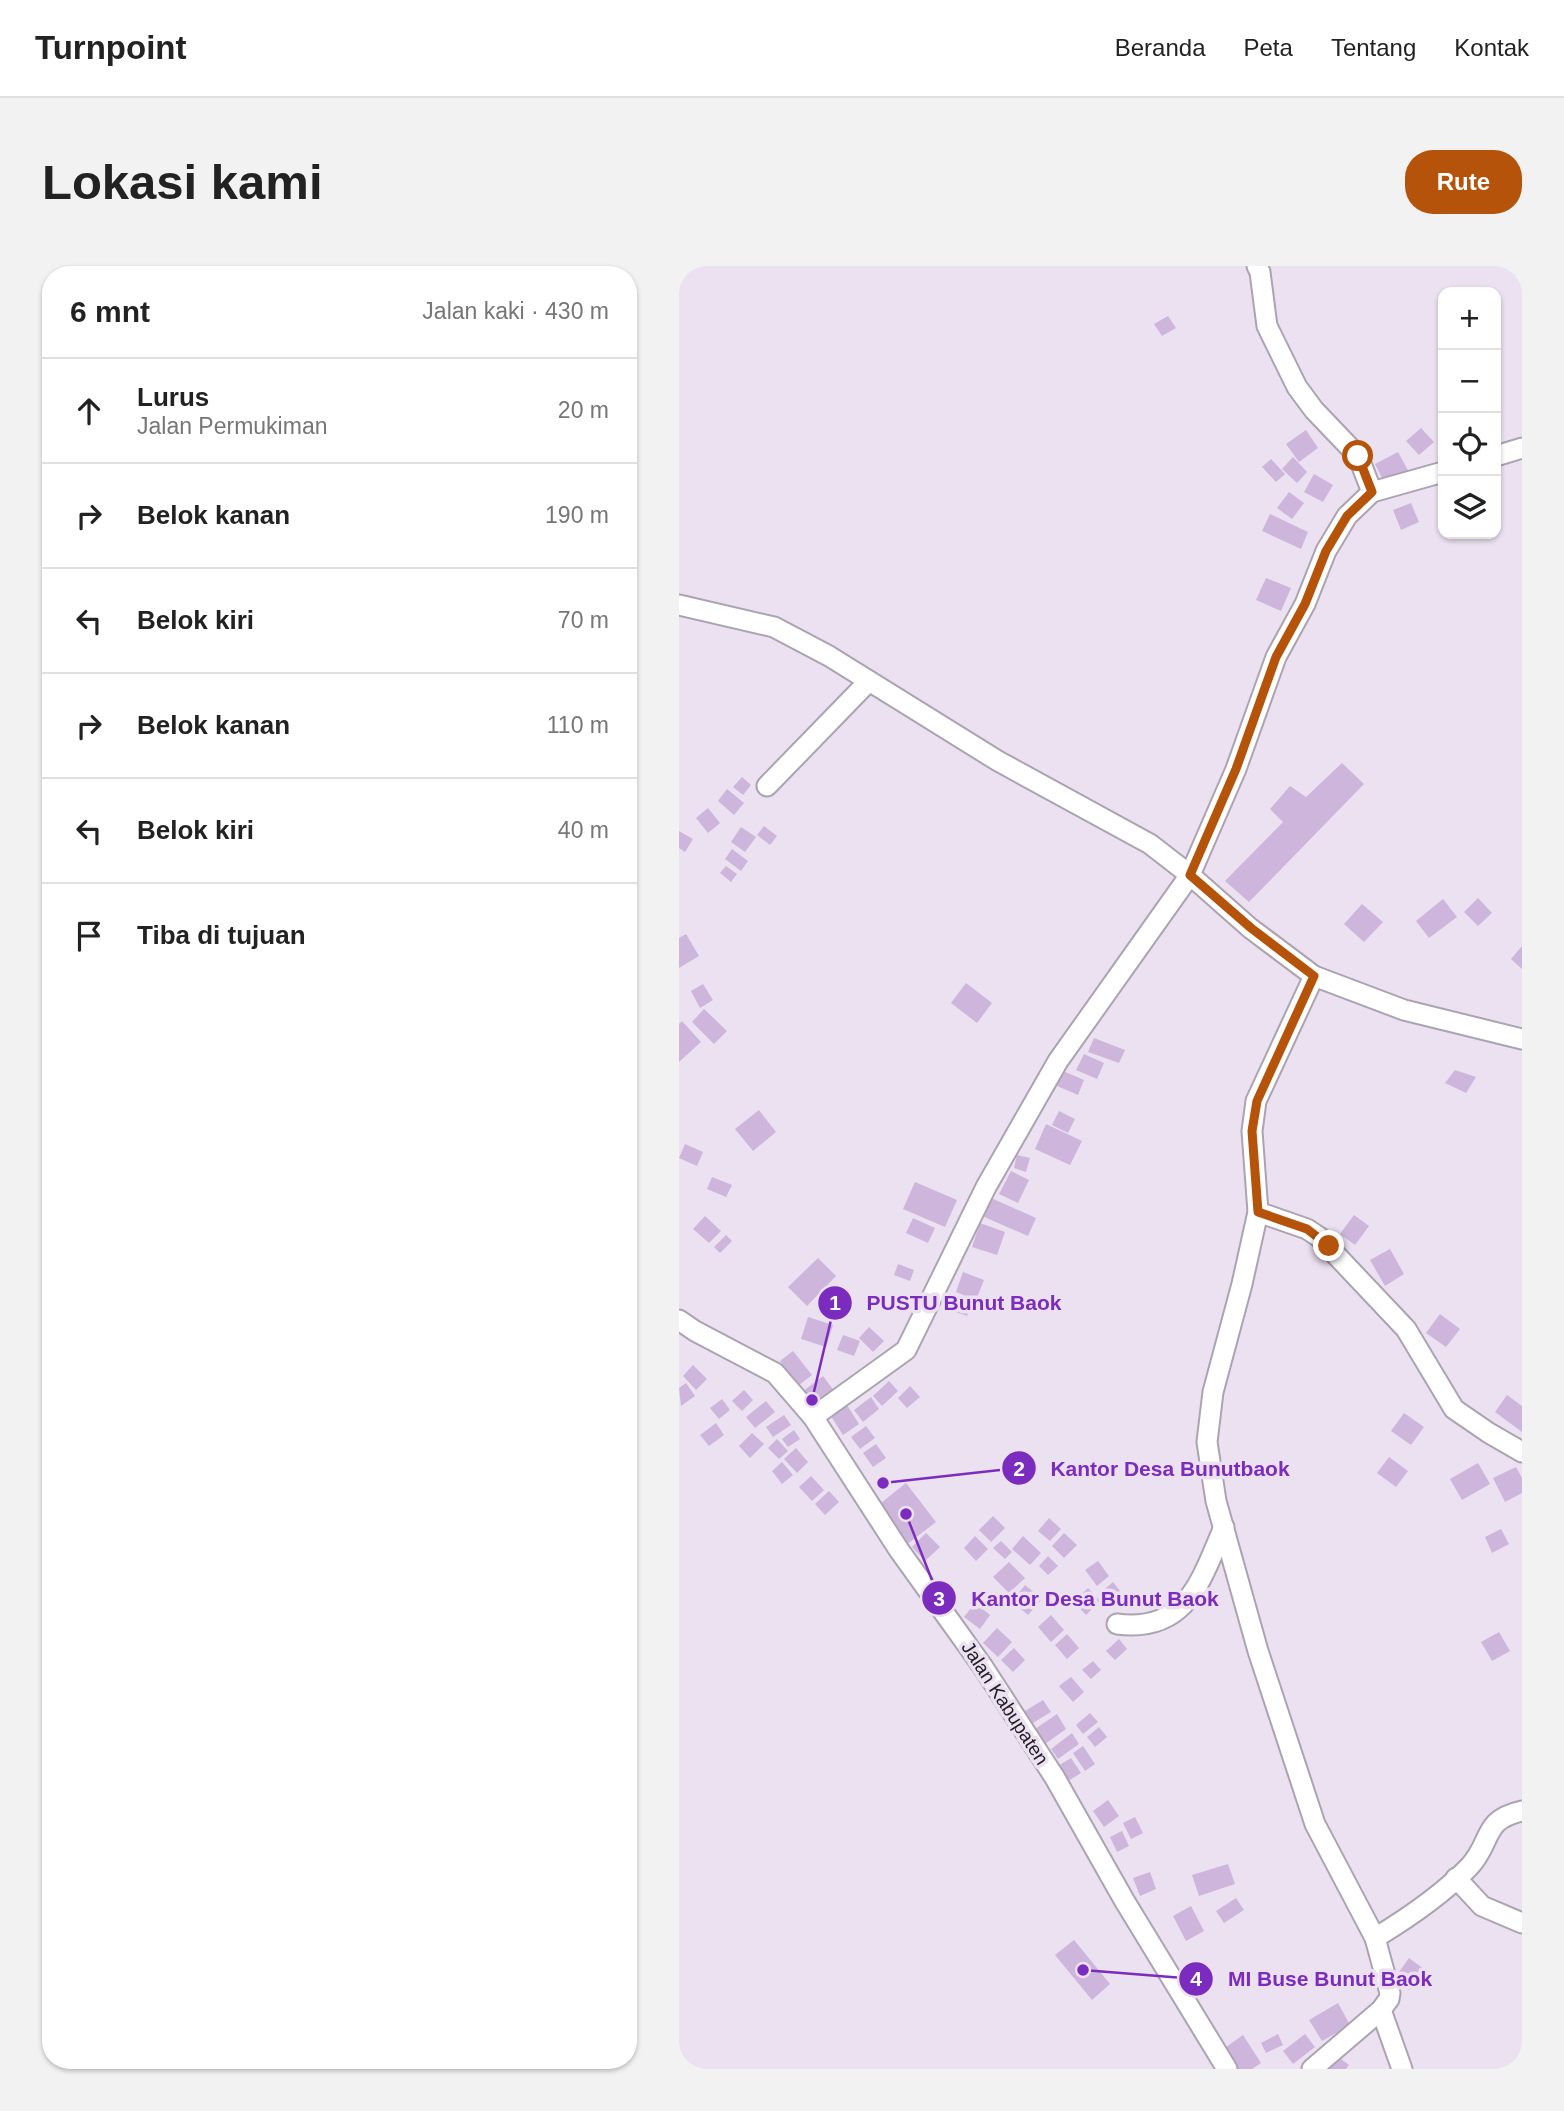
<!DOCTYPE html>
<html lang="id">
<head>
<meta charset="utf-8">
<style>
	:root { --surface:#fff; --page:#f2f2f2; --text:#222; --muted:#767676; --line:#e0e0e0; --accent:#b45309 }
	body { margin:0; font-family:Helvetica,sans-serif; background:var(--page); color:var(--text) }
	.controls { position:absolute; right:21px; top:21px; display:grid; overflow:hidden; border-radius:14px; box-shadow:0 2px 5px #0004 }
	.controls button { width:63px; height:63px; display:grid; place-items:center; padding:0; border:0; border-bottom:2px solid var(--line); background:var(--surface); color:var(--text); font:35px sans-serif }
	.stop { position:absolute; width:21px; height:21px; margin:-16px; border:5px solid #b45309; border-radius:50%; background:#fff }
	.stop.end { background:#b45309; border-color:#fff; box-shadow:0 2px 7px #0008 }
	.list { margin:0; padding:0; list-style:none }
	h2 { display:flex; justify-content:space-between; align-items:center; height:91px; margin:0; padding:0 28px; font-size:30px }
	h2 small { font-size:23px; font-weight:400; color:var(--muted) }
	.list li { display:grid; grid-template-columns:46px 1fr auto; gap:21px; align-items:center; box-sizing:border-box; height:105px; padding:0 28px; border-top:2px solid var(--line) }
	.list b { display:block; font-size:26px; white-space:nowrap }
	.list p { margin:0; font-size:23px; white-space:nowrap; color:var(--muted) }
	.list em { font-size:23px; font-style:normal; color:var(--muted) }
	.icon { flex:none; width:38px; height:38px; fill:none; stroke:currentColor; stroke-width:2; stroke-linecap:round; stroke-linejoin:round }
	.map { position:relative; flex:none; width:843px; height:1803px; overflow:hidden; border-radius:28px }
	header { display:flex; align-items:center; gap:42px; box-sizing:border-box; height:98px; padding:0 35px; background:var(--surface); border-bottom:2px solid var(--line) }
	header strong { font-size:33px }
	nav { display:flex; gap:38px; margin-inline-start:auto; font-size:24px }
	.intro { display:flex; align-items:center; justify-content:space-between; box-sizing:border-box; height:168px; padding:0 42px }
	h1 { margin:0; font-size:49px }
	.button { padding:18px 32px; border-radius:28px; background:var(--accent); color:#fff; font-size:24px; font-weight:700 }
	main { display:flex; gap:42px; padding:0 42px }
	aside { flex:1; background:var(--surface); border-radius:28px; box-shadow:0 2px 5px #0004 }
	.map>svg:first-child { display:block }
	.building { fill:#ceb5dc }
	.lines { fill:none; stroke-linecap:round; stroke-linejoin:round }
	.minor-casing { stroke:#aca3b2; stroke-width:23 }
	.minor { stroke:#fff; stroke-width:19 }
	.route { stroke:#b45309; stroke-width:9 }
	.labels { text-anchor:middle; dominant-baseline:central; stroke-width:7; stroke-linejoin:round; paint-order:stroke }
	.street-label { font-size:19px; fill:#232025; stroke:#ebe1f1 }
	.leader { fill:none; stroke:#7b2cbf; stroke-width:2.5 }
	.callout-dot { fill:#7b2cbf; stroke:#ebe1f1; stroke-width:2.5 }
	.mark-label { font-size:21px; text-anchor:middle; font-weight:bold; fill:#fff }
	.callout-label { font-size:21px; text-anchor:middle; font-weight:bold; fill:#7b2cbf; stroke:#ebe1f1; stroke-width:7; stroke-linejoin:round; paint-order:stroke }
</style>
</head>
<body>
<header>
<strong>Turnpoint</strong>
<nav><a>Beranda</a><a>Peta</a><a>Tentang</a><a>Kontak</a></nav>
</header>
<div class="intro"><h1>Lokasi kami</h1><a class="button">Rute</a></div>
<main>
<aside>
<h2>6 mnt<small>Jalan kaki · 430 m</small></h2>
<ul class="list">
<li><svg class="icon" aria-label="ahead" viewBox="0 0 24 24"><path d="M12 20V5M6 11l6-6 6 6"/></svg><div><b>Lurus</b><p>Jalan Permukiman</p></div><em>20 m</em></li>
<li><svg class="icon" aria-label="right" viewBox="0 0 24 24"><path d="M7 20v-9h11M14 6l5 5-5 5"/></svg><div><b>Belok kanan</b></div><em>190 m</em></li>
<li><svg class="icon" aria-label="left" viewBox="0 0 24 24"><path d="M17 20v-9H6M10 6l-5 5 5 5"/></svg><div><b>Belok kiri</b></div><em>70 m</em></li>
<li><svg class="icon" aria-label="right" viewBox="0 0 24 24"><path d="M7 20v-9h11M14 6l5 5-5 5"/></svg><div><b>Belok kanan</b></div><em>110 m</em></li>
<li><svg class="icon" aria-label="left" viewBox="0 0 24 24"><path d="M17 20v-9H6M10 6l-5 5 5 5"/></svg><div><b>Belok kiri</b></div><em>40 m</em></li>
<li><svg class="icon" aria-label="arrive" viewBox="0 0 24 24"><path d="M6 21V4h12l-3 4 3 4H6"/></svg><div><b>Tiba di tujuan</b></div></li>
</ul>
</aside>
<div class="map">
<svg width="843" height="1803" viewBox="0 0 843 1803">
	<rect width="100%" height="100%" fill="#ebe1f1"/>
	<g class="building">
		<polygon points="489,50 497,62 483,70 475,58"/>
		<polygon points="742,162 755,176 740,189 727,175"/>
		<polygon points="627,164 639,182 620,196 607,178"/>
		<polygon points="719,186 731,208 707,220 696,198"/>
		<polygon points="614,191 628,206 618,217 603,203"/>
		<polygon points="592,193 606,208 597,216 583,201"/>
		<polygon points="635,208 654,219 644,236 625,226"/>
		<polygon points="610,226 625,237 613,253 598,242"/>
		<polygon points="732,237 740,256 722,264 714,244"/>
		<polygon points="591,248 629,266 622,283 583,265"/>
		<polygon points="587,312 612,322 602,345 577,334"/>
		<polygon points="663,497 685,518 570,636 546,615 604,556 591,543 611,520 627,531"/>
		<polygon points="63,511 72,519 64,529 54,521"/>
		<polygon points="48,523 65,537 55,549 39,535"/>
		<polygon points="29,542 41,557 29,567 17,552"/>
		<polygon points="85,560 98,570 91,579 78,569"/>
		<polygon points="62,561 77,571 66,586 52,576"/>
		<polygon points="0,565 14,573 6,586 0,582"/>
		<polygon points="53,583 69,595 62,605 46,593"/>
		<polygon points="47,600 58,608 52,616 41,607"/>
		<polygon points="799,632 813,647 799,660 785,646"/>
		<polygon points="764,633 778,651 750,672 737,655"/>
		<polygon points="683,638 704,656 685,676 665,658"/>
		<polygon points="7,668 20,690 0,702 0,672"/>
		<polygon points="843,680 843,703 832,693"/>
		<polygon points="287,717 313,737 298,757 272,737"/>
		<polygon points="24,718 34,734 21,742 12,725"/>
		<polygon points="25,743 48,765 35,778 13,756"/>
		<polygon points="3,755 22,776 0,796 0,758"/>
		<polygon points="415,772 446,784 440,797 409,786"/>
		<polygon points="405,788 425,797 418,813 397,804"/>
		<polygon points="776,804 797,811 787,827 766,817"/>
		<polygon points="384,805 405,814 399,829 378,820"/>
		<polygon points="80,844 97,866 74,885 56,863"/>
		<polygon points="380,845 396,853 389,867 373,859"/>
		<polygon points="367,858 403,875 391,899 356,883"/>
		<polygon points="6,878 24,886 18,900 0,892"/>
		<polygon points="338,889 351,892 347,906 335,902"/>
		<polygon points="332,905 350,914 339,937 320,928"/>
		<polygon points="33,911 53,919 47,931 28,923"/>
		<polygon points="236,916 278,934 266,961 224,943"/>
		<polygon points="312,932 357,952 349,970 303,950"/>
		<polygon points="675,949 690,960 676,979 661,968"/>
		<polygon points="26,950 42,965 30,977 14,963"/>
		<polygon points="234,952 256,962 249,977 227,967"/>
		<polygon points="301,957 326,966 318,989 293,981"/>
		<polygon points="47,969 53,975 41,987 35,981"/>
		<polygon points="711,983 725,1008 706,1020 691,994"/>
		<polygon points="139,992 157,1010 128,1040 109,1021"/>
		<polygon points="219,998 235,1004 231,1015 215,1009"/>
		<polygon points="284,1006 305,1014 297,1034 277,1026"/>
		<polygon points="279,1032 293,1037 288,1050 274,1045"/>
		<polygon points="761,1048 781,1063 767,1081 747,1067"/>
		<polygon points="129,1051 154,1059 147,1081 122,1073"/>
		<polygon points="190,1061 205,1075 194,1086 180,1072"/>
		<polygon points="164,1069 181,1075 175,1090 158,1084"/>
		<polygon points="114,1085 133,1109 120,1119 101,1095"/>
		<polygon points="14,1099 28,1113 17,1124 4,1110"/>
		<polygon points="144,1110 156,1126 135,1142 123,1126"/>
		<polygon points="210,1115 219,1125 203,1140 194,1130"/>
		<polygon points="7,1117 16,1130 2,1140 0,1122"/>
		<polygon points="231,1120 241,1131 228,1142 219,1132"/>
		<polygon points="65,1124 74,1134 63,1145 53,1135"/>
		<polygon points="828,1129 843,1140 843,1166 816,1146"/>
		<polygon points="192,1131 200,1143 184,1156 175,1144"/>
		<polygon points="43,1133 51,1144 40,1153 31,1142"/>
		<polygon points="87,1135 96,1146 76,1162 67,1151"/>
		<polygon points="166,1136 180,1158 164,1169 150,1147"/>
		<polygon points="725,1147 745,1161 732,1179 712,1165"/>
		<polygon points="105,1149 112,1159 94,1171 87,1161"/>
		<polygon points="37,1157 45,1169 30,1180 21,1169"/>
		<polygon points="187,1160 196,1172 181,1183 172,1171"/>
		<polygon points="115,1164 121,1173 109,1181 103,1173"/>
		<polygon points="73,1167 85,1178 71,1192 60,1180"/>
		<polygon points="98,1173 109,1185 100,1193 89,1182"/>
		<polygon points="197,1178 207,1192 194,1201 184,1187"/>
		<polygon points="117,1182 129,1196 118,1207 105,1193"/>
		<polygon points="710,1191 729,1205 717,1221 698,1207"/>
		<polygon points="103,1196 114,1209 103,1218 93,1205"/>
		<polygon points="799,1197 811,1218 783,1234 771,1213"/>
		<polygon points="837,1201 843,1212 843,1227 826,1236 814,1212"/>
		<polygon points="132,1210 145,1224 133,1235 120,1221"/>
		<polygon points="227,1217 257,1256 227,1279 197,1241"/>
		<polygon points="150,1225 160,1236 146,1249 136,1238"/>
		<polygon points="314,1250 326,1262 312,1276 300,1264"/>
		<polygon points="370,1252 382,1263 371,1275 359,1265"/>
		<polygon points="822,1263 830,1278 813,1287 806,1271"/>
		<polygon points="247,1267 261,1281 246,1295 233,1281"/>
		<polygon points="385,1267 398,1279 385,1292 373,1280"/>
		<polygon points="296,1270 309,1283 297,1295 285,1282"/>
		<polygon points="344,1270 362,1287 351,1299 333,1283"/>
		<polygon points="322,1275 333,1286 326,1293 314,1282"/>
		<polygon points="369,1290 379,1300 369,1309 360,1300"/>
		<polygon points="419,1295 430,1310 418,1320 406,1304"/>
		<polygon points="330,1296 346,1312 330,1327 314,1311"/>
		<polygon points="434,1316 441,1325 428,1335 421,1327"/>
		<polygon points="346,1319 363,1333 349,1349 333,1335"/>
		<polygon points="409,1322 421,1335 407,1349 395,1336"/>
		<polygon points="296,1337 311,1349 301,1363 285,1351"/>
		<polygon points="372,1349 385,1364 372,1376 359,1361"/>
		<polygon points="318,1362 333,1376 319,1391 304,1377"/>
		<polygon points="820,1366 831,1385 813,1395 802,1376"/>
		<polygon points="388,1368 400,1382 388,1393 376,1379"/>
		<polygon points="440,1373 448,1383 436,1394 427,1385"/>
		<polygon points="335,1382 346,1394 334,1406 322,1394"/>
		<polygon points="414,1395 422,1404 412,1413 403,1404"/>
		<polygon points="392,1411 405,1426 394,1436 380,1420"/>
		<polygon points="364,1434 372,1446 354,1457 346,1445"/>
		<polygon points="411,1447 419,1456 404,1468 397,1459"/>
		<polygon points="378,1448 387,1463 366,1478 356,1463"/>
		<polygon points="420,1461 428,1471 416,1481 408,1471"/>
		<polygon points="393,1467 400,1478 379,1493 372,1483"/>
		<polygon points="404,1480 416,1498 406,1505 394,1487"/>
		<polygon points="392,1492 402,1507 389,1515 379,1500"/>
		<polygon points="429,1534 440,1550 425,1561 414,1545"/>
		<polygon points="456,1551 464,1567 452,1573 444,1557"/>
		<polygon points="443,1565 450,1580 438,1586 431,1571"/>
		<polygon points="549,1598 556,1618 520,1630 513,1609"/>
		<polygon points="471,1606 477,1623 461,1630 454,1612"/>
		<polygon points="557,1632 565,1644 545,1657 537,1645"/>
		<polygon points="512,1640 525,1665 507,1675 494,1650"/>
		<polygon points="395,1674 431,1718 413,1734 376,1689"/>
		<polygon points="730,1692 745,1703 730,1724 715,1713"/>
		<polygon points="659,1737 671,1759 643,1775 630,1754"/>
		<polygon points="599,1768 604,1779 587,1787 582,1777"/>
		<polygon points="626,1768 636,1781 614,1798 604,1785"/>
		<polygon points="564,1769 582,1797 573,1803 556,1803 543,1784"/>
		<polygon points="658,1790 670,1799 667,1803 648,1803"/>
	</g>
	<g class="lines">
		<defs>
			<g id="minor">
				<polyline points="578,0 581,6 588,60 618,121 635,144 679,190 693,226"/>
				<polyline points="817,190 843,182"/>
				<polyline points="0,339 95,361 150,390 319,495 471,578 511,609 571,662 635,710 725,744 843,773"/>
				<polyline points="88,520 190,415"/>
				<polyline points="579,946 628,963 640,971 727,1063 775,1143 810,1167 843,1186"/>
				<polyline points="0,1054 16,1065 96,1107 134,1151 220,1284 304,1401 376,1512 445,1634 548,1803"/>
				<polyline points="134,1151 227,1084 307,921 379,795 511,609 557,503 597,391 626,338 647,285 668,250 693,226 764,206"/>
				<path d="M438,1358C508,1367 522,1314 545,1261"/>
				<polyline points="777,1612 803,1640 843,1657"/>
				<path d="M696,1672C729,1652 763,1629 790,1601C814,1576 802,1554 843,1545"/>
				<polyline points="702,1744 723,1803"/>
				<polyline points="633,1803 702,1744 710,1733 711,1727 696,1672 636,1558 579,1385 537,1235 528,1176 534,1126 563,1018 579,946 573,865 577,835 635,710"/>
			</g>
		</defs>
		<use href="#minor" class="minor-casing"/>
		<use href="#minor" class="minor"/>
	</g>
	<g class="lines">
		<polyline class="route" points="650,980 628,963 579,946 573,865 578,835 635,710 572,662 511,609 557,503 597,391 626,338 647,285 668,250 693,226 679,190"/>
	</g>
	<g class="labels">
		<g class="street-label">
			<text transform="translate(326 1437) rotate(57)">Jalan Kabupaten</text>
		</g>
	</g>
	<path class="leader" d="M133 1134L156 1037M204 1217L340 1202M227 1248L260 1332M404 1704L517 1713"/>
	<g class="callout-dot">
		<circle cx="133" cy="1134" r="7"/>
		<circle cx="204" cy="1217" r="7"/>
		<circle cx="227" cy="1248" r="7"/>
		<circle cx="404" cy="1704" r="7"/>
		<circle cx="156" cy="1037" r="18"/>
		<circle cx="340" cy="1202" r="18"/>
		<circle cx="260" cy="1332" r="18"/>
		<circle cx="517" cy="1713" r="18"/>
	</g>
	<g class="mark-label">
		<text x="156" y="1044">1</text>
		<text x="340" y="1210">2</text>
		<text x="260" y="1340">3</text>
		<text x="517" y="1720">4</text>
	</g>
	<g class="callout-label">
		<text x="285" y="1044">PUSTU Bunut Baok</text>
		<text x="491" y="1210">Kantor Desa Bunutbaok</text>
		<text x="416" y="1340">Kantor Desa Bunut Baok</text>
		<text x="651" y="1720">MI Buse Bunut Baok</text>
	</g>
</svg>
<div class="controls">
<button>+</button>
<button>−</button>
<button><svg class="icon" aria-label="locate" viewBox="0 0 24 24"><circle cx="12" cy="12" r="6"/><path d="M12 2v4M12 18v4M2 12h4M18 12h4"/></svg></button>
<button><svg class="icon" aria-label="layers" viewBox="0 0 24 24"><path d="M12 4l9 5-9 5-9-5zM3 14l9 5 9-5"/></svg></button>
</div>
<div class="stop" style="left:679px;top:190px"></div>
<div class="stop end" style="left:650px;top:980px"></div>
</div>
</main>
</body>
</html>
